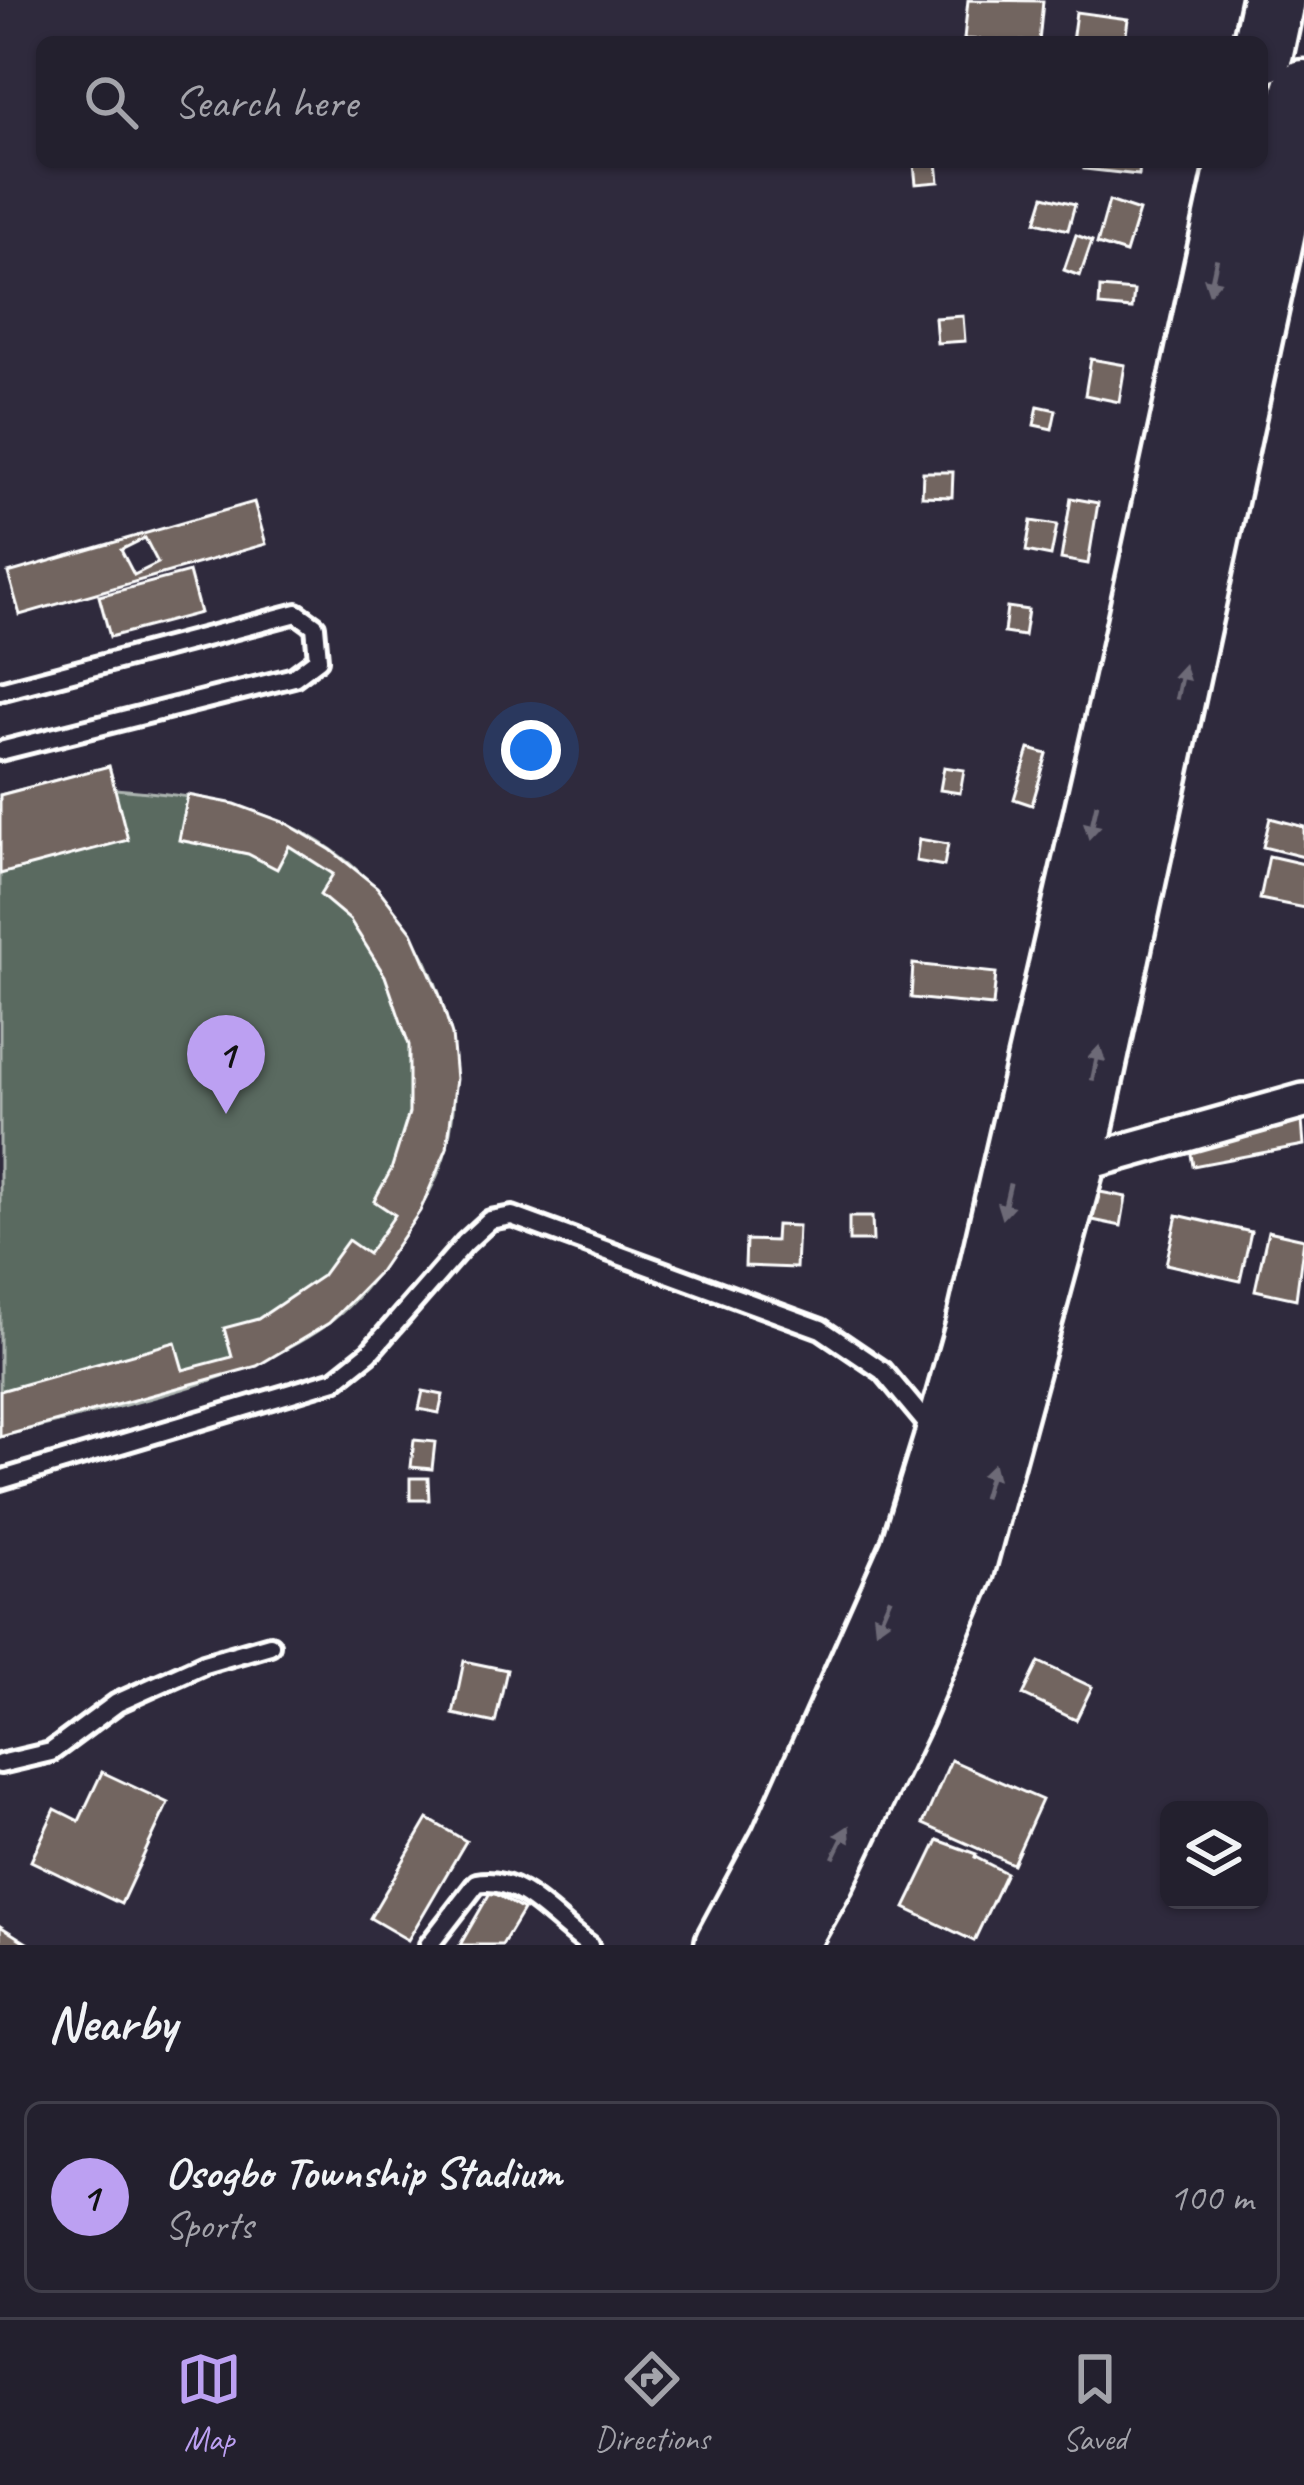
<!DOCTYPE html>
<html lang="en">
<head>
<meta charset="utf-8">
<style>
	:root { --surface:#23202e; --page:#2f2d3a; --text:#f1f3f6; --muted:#a3a3aa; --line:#403e4a; --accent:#bca0f2 }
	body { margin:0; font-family:Caveat,sans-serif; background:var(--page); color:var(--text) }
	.controls { position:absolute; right:36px; bottom:36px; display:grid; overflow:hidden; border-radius:18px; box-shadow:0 3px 9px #0004 }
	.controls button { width:108px; height:108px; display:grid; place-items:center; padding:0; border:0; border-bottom:3px solid var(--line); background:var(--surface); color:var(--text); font:60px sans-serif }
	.you { position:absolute; left:531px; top:750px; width:42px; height:42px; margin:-30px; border:9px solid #fff; border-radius:50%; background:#1a73e8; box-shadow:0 0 0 18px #1a73e833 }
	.badge { display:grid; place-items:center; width:78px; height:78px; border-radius:50%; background:var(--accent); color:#111; font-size:39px; font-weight:700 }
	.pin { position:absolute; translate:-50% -99px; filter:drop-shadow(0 3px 6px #0008) }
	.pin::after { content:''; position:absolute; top:63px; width:42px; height:36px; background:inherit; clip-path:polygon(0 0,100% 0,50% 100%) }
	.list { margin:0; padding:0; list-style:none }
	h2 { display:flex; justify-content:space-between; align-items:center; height:156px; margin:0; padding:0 48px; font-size:51px }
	h2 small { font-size:39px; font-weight:400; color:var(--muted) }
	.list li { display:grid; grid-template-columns:78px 1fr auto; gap:36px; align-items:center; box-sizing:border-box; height:192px; margin:0 24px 24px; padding:0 24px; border:3px solid var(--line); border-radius:18px }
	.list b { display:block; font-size:45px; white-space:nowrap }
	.list p { margin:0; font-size:39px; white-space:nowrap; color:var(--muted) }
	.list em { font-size:39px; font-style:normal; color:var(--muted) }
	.icon { flex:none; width:66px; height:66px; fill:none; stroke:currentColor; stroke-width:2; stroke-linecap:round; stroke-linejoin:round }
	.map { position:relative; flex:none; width:1304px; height:1945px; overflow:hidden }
	.search { position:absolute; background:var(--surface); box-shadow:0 3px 9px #0004; left:36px; right:36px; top:36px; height:132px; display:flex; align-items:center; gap:30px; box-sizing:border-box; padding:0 42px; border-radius:18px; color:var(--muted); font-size:45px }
	.sheet { height:372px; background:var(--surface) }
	nav { display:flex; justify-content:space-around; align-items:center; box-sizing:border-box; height:168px; border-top:3px solid var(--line); background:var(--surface); font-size:33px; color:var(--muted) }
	nav a { display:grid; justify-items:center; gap:6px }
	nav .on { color:var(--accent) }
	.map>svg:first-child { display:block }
	.green { fill:#5a6a61; stroke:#acb4b0; stroke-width:3 }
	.building { fill:#726560; stroke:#fff; stroke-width:3; fill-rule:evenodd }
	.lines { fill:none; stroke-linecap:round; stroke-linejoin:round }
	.lane-casing { stroke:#fff; stroke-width:26 }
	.street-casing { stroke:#fff; stroke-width:42 }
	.highway-casing { stroke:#fff; stroke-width:69 }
	.lane { stroke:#2f2a3d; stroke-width:16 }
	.street { stroke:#2f2a3d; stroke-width:33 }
	.highway { stroke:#2f2a3d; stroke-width:60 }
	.oneway { fill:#6d6a77 }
</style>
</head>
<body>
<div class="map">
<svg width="1304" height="1945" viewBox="0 0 1304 1945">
	<rect width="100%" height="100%" fill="#2f2a3d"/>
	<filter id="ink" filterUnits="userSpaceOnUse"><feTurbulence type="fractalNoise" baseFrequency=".00833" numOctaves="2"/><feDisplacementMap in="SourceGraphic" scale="24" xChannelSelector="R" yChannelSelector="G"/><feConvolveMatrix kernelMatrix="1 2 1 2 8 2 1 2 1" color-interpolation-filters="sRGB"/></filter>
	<g filter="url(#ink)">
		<path class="green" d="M109,766L115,789C193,795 266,804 332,850C425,916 474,1034 447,1146C439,1181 418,1214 398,1243C379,1272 355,1305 326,1325C240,1386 102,1409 0,1437V795Z"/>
		<g class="building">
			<polygon points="968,0 1043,1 1039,42 964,39"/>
			<polygon points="1076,12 1128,19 1125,42 1072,42"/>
			<polygon points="937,162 939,182 916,184 914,164"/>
			<polygon points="1085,162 1140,162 1139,175 1084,169"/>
			<polygon points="1044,196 1075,204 1068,230 1036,222"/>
			<polygon points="1109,201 1139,211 1126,253 1097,244"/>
			<polygon points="1076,235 1092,241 1080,276 1064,270"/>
			<polygon points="1100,288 1134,291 1132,309 1099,306"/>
			<polygon points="963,316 965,341 937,343 935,318"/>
			<polygon points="1091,359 1125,365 1119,402 1085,395"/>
			<polygon points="1038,406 1056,410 1052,429 1034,425"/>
			<polygon points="923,472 953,472 952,497 922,496"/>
			<polygon points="1071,498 1098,503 1088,564 1061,559"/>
			<path d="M254,502L266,544L20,615L8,573ZM145,538L158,563L134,575L121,550Z"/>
			<polygon points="1031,521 1057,525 1051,556 1026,551"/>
			<polygon points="189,572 200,613 110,637 99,596"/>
			<polygon points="1007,607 1028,610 1024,636 1004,633"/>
			<polygon points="1029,749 1047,754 1032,805 1014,799"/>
			<polygon points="109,766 128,840 0,874 0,795"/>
			<polygon points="944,767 964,770 960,793 940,790"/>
			<polygon points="188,795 235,804 286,823 331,850 377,887 412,932 440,996 452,1035 456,1079 447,1148 420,1211 378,1273 329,1323 257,1366 0,1437 0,1391 175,1342 183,1370 232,1357 224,1328 258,1319 322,1276 348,1240 368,1254 395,1215 374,1201 391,1170 409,1113 409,1045 385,976 350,920 320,895 333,874 289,846 277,869 248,854 179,840"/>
			<polygon points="1270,818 1304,827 1304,857 1263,847"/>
			<polygon points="919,839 948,844 944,866 916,861"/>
			<polygon points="1269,856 1304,864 1304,908 1260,899"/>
			<polygon points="913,964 996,973 993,1006 911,998"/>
			<polygon points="1302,1121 1304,1145 1193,1166 1189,1142"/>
			<polygon points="1095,1191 1126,1197 1121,1226 1088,1219"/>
			<polygon points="1177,1215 1251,1232 1240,1281 1166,1264"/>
			<polygon points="849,1217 872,1217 873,1241 849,1241"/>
			<polygon points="776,1225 798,1226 796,1268 745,1266 746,1240 775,1241"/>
			<polygon points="1268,1231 1304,1239 1296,1299 1255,1290"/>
			<polygon points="423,1391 443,1395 439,1413 419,1409"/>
			<polygon points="414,1440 435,1442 432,1469 411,1467"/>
			<polygon points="410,1478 428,1478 429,1500 410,1500"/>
			<polygon points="464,1661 507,1670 495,1723 453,1714"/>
			<polygon points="1039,1662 1092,1687 1076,1720 1023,1695"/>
			<polygon points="951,1760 1042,1800 1013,1864 923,1824"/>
			<polygon points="102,1772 168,1803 121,1904 31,1861 55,1809 79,1821"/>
			<polygon points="428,1819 466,1841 408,1940 370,1918"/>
			<polygon points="938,1840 976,1854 975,1857 1006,1873 974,1941 905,1908"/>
			<polygon points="491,1891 523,1910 502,1945 460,1945"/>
			<polygon points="0,1926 30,1945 0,1945"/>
		</g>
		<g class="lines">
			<defs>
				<g id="lane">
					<polyline points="0,691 297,613 315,626 318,659 294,677 0,751"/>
					<polyline points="0,1480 335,1380 369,1353 465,1243 490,1220 512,1216 821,1329 883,1371 934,1432"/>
					<polyline points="0,1764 51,1752 117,1703 204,1664 270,1645"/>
					<path d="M429,1945L477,1883C520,1874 555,1922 589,1945"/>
				</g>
				<polyline id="street" points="1073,1166 1304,1101"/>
				<g id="highway">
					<polyline points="1262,52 1273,0"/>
					<polyline points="726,1945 782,1841 911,1551 944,1444 977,1327 1125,684 1238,162"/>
					<polyline points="786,1945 823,1879 903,1712 963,1570 1073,1166 1304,91"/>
				</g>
			</defs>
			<use href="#lane" class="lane-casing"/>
			<use href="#street" class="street-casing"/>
			<use href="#highway" class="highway-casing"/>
			<use href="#lane" class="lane"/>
			<use href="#street" class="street"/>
			<use href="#highway" class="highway"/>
		</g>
		<defs><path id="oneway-solid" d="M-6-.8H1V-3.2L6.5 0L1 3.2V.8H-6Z" transform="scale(3)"/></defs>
		<g class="oneway">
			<use href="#oneway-solid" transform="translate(1213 276) rotate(102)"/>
			<use href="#oneway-solid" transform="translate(1180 682) rotate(-78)"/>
			<use href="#oneway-solid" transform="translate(1093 821) rotate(103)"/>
			<use href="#oneway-solid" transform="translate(1096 1063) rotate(-78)"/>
			<use href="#oneway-solid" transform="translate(1006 1201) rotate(103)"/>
			<use href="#oneway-solid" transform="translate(988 1481) rotate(-74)"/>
			<use href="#oneway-solid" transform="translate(883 1614) rotate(114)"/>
			<use href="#oneway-solid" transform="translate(841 1842) rotate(-64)"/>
		</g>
	</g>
</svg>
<div class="controls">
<button><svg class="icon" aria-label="layers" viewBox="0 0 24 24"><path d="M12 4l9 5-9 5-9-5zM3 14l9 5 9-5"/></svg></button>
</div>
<div class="you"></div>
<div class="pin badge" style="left:226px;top:1114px">1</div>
<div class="search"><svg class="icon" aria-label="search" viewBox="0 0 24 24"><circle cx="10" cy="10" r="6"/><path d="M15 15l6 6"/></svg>Search here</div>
</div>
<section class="sheet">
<h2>Nearby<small></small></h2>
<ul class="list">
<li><span class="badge">1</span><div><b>Osogbo Township Stadium</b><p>Sports</p></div><em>100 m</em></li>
</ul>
</section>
<nav>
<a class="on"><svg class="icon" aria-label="map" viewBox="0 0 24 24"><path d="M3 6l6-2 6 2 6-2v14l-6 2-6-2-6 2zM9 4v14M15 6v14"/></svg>Map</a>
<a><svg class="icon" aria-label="directions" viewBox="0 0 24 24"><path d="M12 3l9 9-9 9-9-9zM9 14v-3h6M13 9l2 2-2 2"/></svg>Directions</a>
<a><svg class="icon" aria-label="saved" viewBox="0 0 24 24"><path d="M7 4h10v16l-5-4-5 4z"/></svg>Saved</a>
</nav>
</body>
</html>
